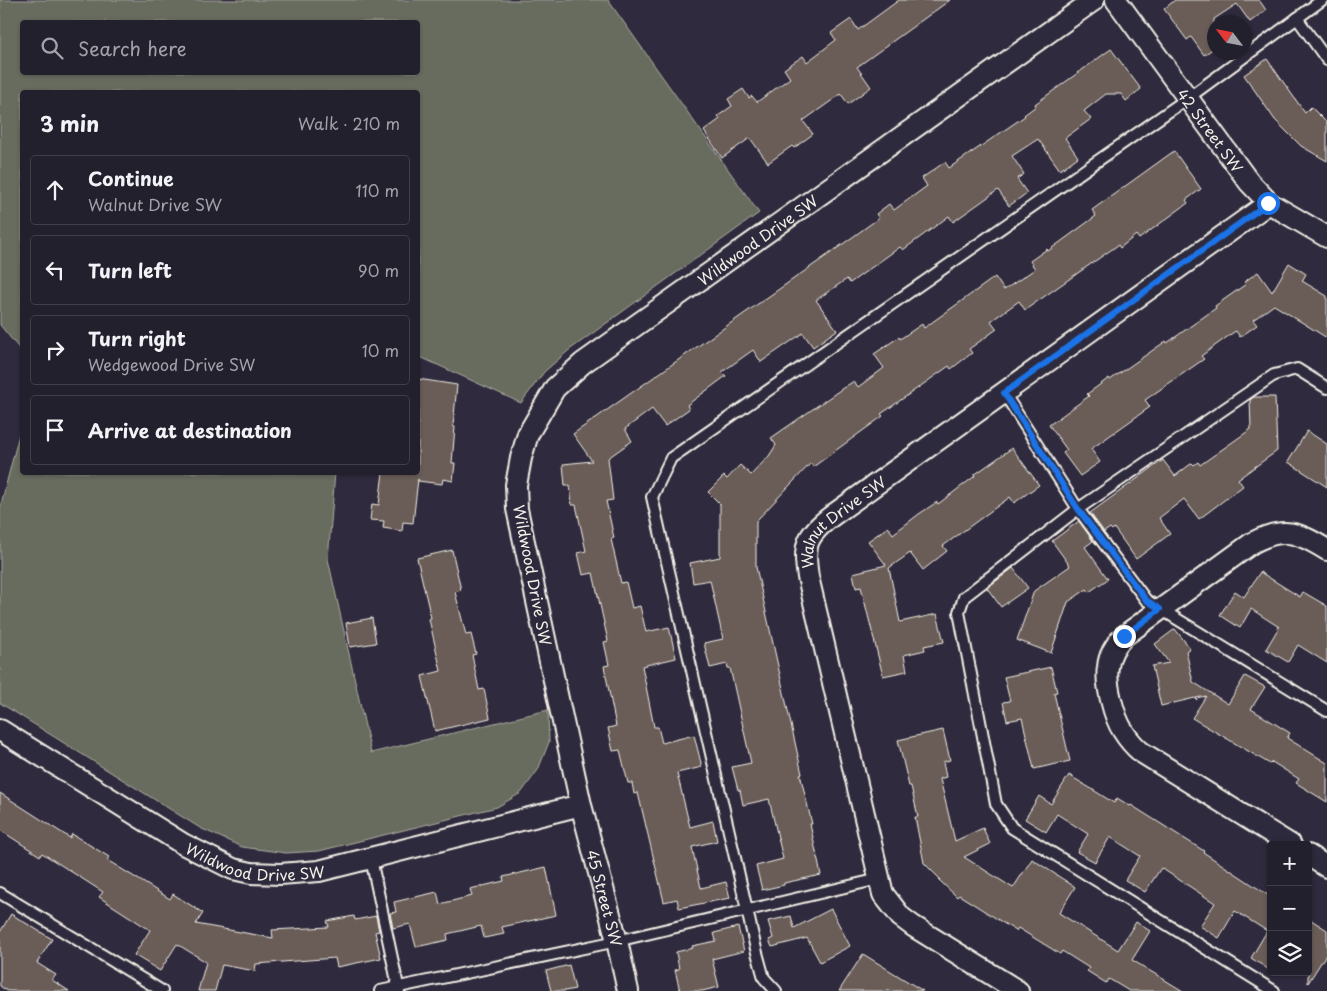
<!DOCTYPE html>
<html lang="en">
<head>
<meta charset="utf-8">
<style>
	:root { --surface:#23202e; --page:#2f2d3a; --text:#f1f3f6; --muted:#a3a3aa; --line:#403e4a }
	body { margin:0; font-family:"Playpen Sans",sans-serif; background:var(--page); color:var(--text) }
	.controls { position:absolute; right:15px; bottom:15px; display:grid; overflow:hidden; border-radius:5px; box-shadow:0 1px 4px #0004 }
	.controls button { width:45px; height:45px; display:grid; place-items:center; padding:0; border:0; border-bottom:1px solid var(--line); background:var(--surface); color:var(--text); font:25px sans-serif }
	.compass { position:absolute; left:1207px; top:15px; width:45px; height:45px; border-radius:50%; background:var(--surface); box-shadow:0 1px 4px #0004; rotate:302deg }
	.stop { position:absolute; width:15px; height:15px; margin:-11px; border:4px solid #1a73e8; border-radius:50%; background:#fff }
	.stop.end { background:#1a73e8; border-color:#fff; box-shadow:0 1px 5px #0008 }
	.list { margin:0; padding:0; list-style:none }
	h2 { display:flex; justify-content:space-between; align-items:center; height:65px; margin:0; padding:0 20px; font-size:21px }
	h2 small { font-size:16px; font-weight:400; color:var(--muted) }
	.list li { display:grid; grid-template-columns:32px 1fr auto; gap:15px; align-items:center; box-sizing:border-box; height:70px; margin:0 10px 10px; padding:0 10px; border:1px solid var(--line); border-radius:5px }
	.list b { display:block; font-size:19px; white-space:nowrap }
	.list p { margin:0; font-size:16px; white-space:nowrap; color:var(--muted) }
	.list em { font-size:16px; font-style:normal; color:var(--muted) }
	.icon { flex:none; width:28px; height:28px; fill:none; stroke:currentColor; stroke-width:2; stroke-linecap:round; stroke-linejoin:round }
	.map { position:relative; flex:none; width:1327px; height:991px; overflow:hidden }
	.search { position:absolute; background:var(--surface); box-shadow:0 1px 4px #0004; left:20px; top:20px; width:400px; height:55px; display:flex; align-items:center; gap:12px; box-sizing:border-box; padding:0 18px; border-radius:5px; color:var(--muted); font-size:19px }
	.panel { position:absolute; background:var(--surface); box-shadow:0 1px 4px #0004; left:20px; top:90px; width:400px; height:385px; border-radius:5px }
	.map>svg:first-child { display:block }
	.green { fill:#686c5e; stroke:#aeaea3; fill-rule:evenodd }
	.building { fill:#6b5d59; stroke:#f4f1e8 }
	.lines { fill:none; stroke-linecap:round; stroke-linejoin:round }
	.service-casing { stroke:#f4f1e8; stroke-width:14 }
	.minor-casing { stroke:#f4f1e8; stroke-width:24 }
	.service { stroke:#2f2a3d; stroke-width:10 }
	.minor { stroke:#2f2a3d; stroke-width:20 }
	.route { stroke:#1a73e8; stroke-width:6 }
	.labels { text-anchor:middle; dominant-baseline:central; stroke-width:4; stroke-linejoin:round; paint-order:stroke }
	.street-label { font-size:15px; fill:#f4f1e8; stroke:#2f2a3d }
</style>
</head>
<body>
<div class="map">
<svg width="1327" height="991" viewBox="0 0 1327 991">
	<rect width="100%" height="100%" fill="#2f2a3d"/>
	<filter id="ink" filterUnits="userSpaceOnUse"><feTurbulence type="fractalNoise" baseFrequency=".02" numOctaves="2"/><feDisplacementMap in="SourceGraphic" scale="10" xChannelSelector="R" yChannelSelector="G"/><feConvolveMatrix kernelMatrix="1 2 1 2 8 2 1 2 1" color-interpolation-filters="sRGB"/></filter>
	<g filter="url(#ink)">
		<g class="green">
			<path d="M0,0H608L759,213L568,351L544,372L521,403L418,356V92H22V352L0,325ZM22,22H418V72H22Z"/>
			<polygon points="22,423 22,472 335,473 328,559 371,753 548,710 549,742 538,770 521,793 497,807 319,851 286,853 242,847 200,828 0,703 0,508"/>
		</g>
		<g class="building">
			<polygon points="899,0 950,0 857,67 871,87 848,104 841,94 803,121 813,134 794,148 792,146 768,163 750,138 722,158 704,131 720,119 718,116 732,106 728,99 743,89 749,98 752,96 757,102 790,78 784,69 803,56 807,62 836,40 831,33 851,19 858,30"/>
			<polygon points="1175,0 1259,0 1266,10 1250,22 1237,4 1214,19 1214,48 1204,55 1191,37 1187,40 1164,9"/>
			<polygon points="1111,49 1141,89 1126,101 1121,94 1106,94 1084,111 1091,119 1065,138 1078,157 1060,170 1038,139 1012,156 1024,174 1017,179 1027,193 1009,206 998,190 953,222 949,216 903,250 900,247 850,283 847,279 816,300 837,330 813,347 803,333 761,362 753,350 722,372 726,376 687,405 689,409 665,426 652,409 625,429 632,441 608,458 613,500 606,501 614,538 611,539 621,583 626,582 632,608 640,606 646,632 669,627 676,658 642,666 654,727 658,727 662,743 694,735 702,767 677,773 690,827 713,821 717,841 692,847 701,888 726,882 730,898 679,908 677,899 664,902 638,793 634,794 632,783 628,783 620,750 613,751 608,728 616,726 604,666 609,665 604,642 608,641 593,573 583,575 578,553 586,551 576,505 572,505 570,486 565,486 563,464 592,461 573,434 829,254 879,218 876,214 889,204 894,210 927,186 922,178 945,162 949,168 1025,116 1024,115 1036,106 1035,104"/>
			<polygon points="1267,59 1305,113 1311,107 1327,123 1327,161 1301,146 1275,120 1244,75"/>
			<polygon points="1174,151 1201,189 1186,200 1188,203 1139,239 1136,235 1120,248 1118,245 1025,310 1019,301 991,321 997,329 969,349 972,353 951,369 949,366 881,414 883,416 813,467 811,463 756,521 756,567 802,774 800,774 812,824 810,824 821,875 784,883 784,885 762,890 756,866 783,859 769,799 743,805 740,790 738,790 732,767 751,763 730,668 728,668 727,664 710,668 704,643 723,639 710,580 693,583 690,563 720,557 720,504 708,492 724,476 727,479 740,465 751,475 769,456 776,445 771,438 843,388 854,381 858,387 884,368 874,354 899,337 900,339 922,324 924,328 995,277 1004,290 1035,269 1030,261 1047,249 1048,251 1096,216 1092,210"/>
			<polygon points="1289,263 1306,274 1302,281 1327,296 1327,338 1274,305 1253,320 1257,325 1240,337 1236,331 1234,332 1201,356 1204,359 1145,400 1150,407 1091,449 1100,462 1080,476 1063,453 1067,450 1049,425 1089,396 1087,394 1109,378 1110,380 1166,341 1167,343 1216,308 1215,306 1246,284 1244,282 1258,272 1272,292"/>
			<polygon points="418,379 457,385 453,426 455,427 452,463 455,463 453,481 443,479 442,484 418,481 418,479 413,523 403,522 402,531 383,528 384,521 370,520 372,504 379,505 383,472 418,472"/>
			<polygon points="1254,397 1275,397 1277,451 1238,479 1243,486 1199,519 1184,499 1159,518 1170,534 1136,559 1114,528 1112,530 1110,528 1104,532 1090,513 1163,460 1175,476 1192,463 1194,465 1198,462 1200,465 1251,429 1250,400"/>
			<polygon points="1307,431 1327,444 1327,487 1288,462"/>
			<polygon points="1012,448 1039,485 1014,503 1010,497 943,546 947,551 923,570 910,553 889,568 900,622 937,614 944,642 924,646 925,650 904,655 907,671 883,676 861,587 856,588 853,573 886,565 868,541 888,527 893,534 919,514 937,502 938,504 975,476 974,475"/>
			<polygon points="1079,521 1093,541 1085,547 1108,579 1089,592 1087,589 1068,602 1051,653 1017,640 1034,591 1070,566 1052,541"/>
			<polygon points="452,550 461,590 455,592 466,635 471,634 476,654 472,655 479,690 484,689 490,718 435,731 422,676 441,671 429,619 431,618 417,558"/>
			<polygon points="1013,568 1028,588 1001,607 987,588"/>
			<polygon points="1260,572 1300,597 1303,592 1327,606 1327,663 1298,645 1288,662 1266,649 1279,627 1251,609 1240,628 1220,615 1235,591 1244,597"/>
			<polygon points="372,618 376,643 350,647 346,623"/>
			<polygon points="1175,629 1190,648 1186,651 1193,682 1228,704 1245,676 1265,687 1251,709 1290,733 1287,738 1327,763 1327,802 1296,783 1299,779 1272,762 1270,764 1192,718 1206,696 1196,698 1197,700 1195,698 1161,706 1152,666 1169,663 1155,644"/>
			<polygon points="1051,667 1057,692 1054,693 1070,761 1034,769 1022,718 1007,721 1003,702 1010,701 1004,677"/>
			<polygon points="943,730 950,760 943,762 946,777 940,779 955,841 983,828 990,844 964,857 1013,888 1032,859 1075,887 1059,913 1118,950 1136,922 1150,931 1132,960 1183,991 1129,991 1109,979 1106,983 1087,971 1089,968 1062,951 1060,954 1018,928 1016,931 959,895 957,897 939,880 940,879 924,863 915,817 918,817 911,786 909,786 898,740"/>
			<polygon points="1069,775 1114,803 1117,798 1130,806 1131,805 1204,851 1203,852 1271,897 1271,971 1251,958 1267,931 1235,911 1219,938 1200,926 1215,903 1161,868 1145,892 1125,880 1140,856 1110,837 1095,862 1077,852 1088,834 1057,814 1046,832 1025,819 1039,796 1051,804"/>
			<polygon points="0,793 70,838 72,834 109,857 107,860 170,899 173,894 203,913 196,924 273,938 272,930 329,927 327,921 354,916 355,920 376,916 379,931 375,932 381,958 337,967 335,958 256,964 255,971 222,965 215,991 198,991 206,962 177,944 160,971 134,955 150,930 99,897 103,892 42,853 40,856 0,830"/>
			<polygon points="546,867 556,915 502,927 504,934 484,938 481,926 447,934 448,940 416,947 410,924 393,928 390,913 396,912 394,902 437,892 440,904 472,896 470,889 504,881 503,877"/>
			<polygon points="831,909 850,946 820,962 807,938 772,947 769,940 773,938 768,921 791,916 794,928"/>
			<polygon points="11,914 52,939 37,963 56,975 52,980 69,991 7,991 0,986 0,932"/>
			<polygon points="1308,918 1327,930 1327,953 1308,983"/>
			<polygon points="738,927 744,951 712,959 719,987 702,991 680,991 675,970 679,969 676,952 693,948 692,946 716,941 714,933"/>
			<polygon points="863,954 923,991 839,991"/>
			<polygon points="569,965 575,989 565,991 551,991 546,971"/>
		</g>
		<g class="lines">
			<defs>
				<g id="service">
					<polyline points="1297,18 1327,60"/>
					<polyline points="1004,393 1078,509 1146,600 1327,711"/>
					<polyline points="371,859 399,991"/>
					<polyline points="0,893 162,991"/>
					<polyline points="380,991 617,941 879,879"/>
					<polyline points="776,991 764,978 756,949 652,497 671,458 1188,98 1322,0"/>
					<polyline points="1274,991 1012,828 996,804 959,612 964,597 1078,509 1274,375 1297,369 1327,388"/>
				</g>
				<g id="minor">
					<path id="s1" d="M1116,0L1249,182L1269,203L1327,237"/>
					<path id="s2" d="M0,730L183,844L233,869L251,873L280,874L319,871L581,805L517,509L516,485L521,458L528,434L555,388L583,363L1094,0"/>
					<path id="s3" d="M581,805L617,941L628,991"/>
					<path d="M1291,845L1141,752C1134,746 1128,739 1123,731C1114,717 1105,683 1108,667C1109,654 1115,645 1124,636L1252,543C1283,526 1298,532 1327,550"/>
					<polyline points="1308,855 1327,867"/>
					<path id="s4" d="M1018,991L913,926L901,917L883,894L808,577C803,545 806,535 833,515L1269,203"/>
				</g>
			</defs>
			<use href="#service" class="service-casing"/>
			<use href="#minor" class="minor-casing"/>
			<use href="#service" class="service"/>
			<use href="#minor" class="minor"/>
		</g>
	</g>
	<g class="lines" filter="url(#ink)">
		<polyline class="route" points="1124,636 1160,609 1146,600 1078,509 1004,393 1268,203"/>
	</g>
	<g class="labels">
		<g class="street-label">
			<text stroke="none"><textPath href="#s1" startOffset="161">42 Street SW</textPath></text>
			<text stroke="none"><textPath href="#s2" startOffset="1312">Wildwood Drive SW</textPath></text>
			<text stroke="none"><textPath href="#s4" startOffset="565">Walnut Drive SW</textPath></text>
			<text transform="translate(533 575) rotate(79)">Wildwood Drive SW</text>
			<text stroke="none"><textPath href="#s2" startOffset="292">Wildwood Drive SW</textPath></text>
			<text stroke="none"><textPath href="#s3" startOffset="96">45 Street SW</textPath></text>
		</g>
	</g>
</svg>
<div class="controls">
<button>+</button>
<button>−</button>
<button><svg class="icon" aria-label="layers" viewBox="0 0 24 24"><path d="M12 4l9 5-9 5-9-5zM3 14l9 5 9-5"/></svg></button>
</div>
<svg class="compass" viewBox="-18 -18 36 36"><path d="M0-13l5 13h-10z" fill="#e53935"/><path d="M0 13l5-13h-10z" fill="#a3a3aa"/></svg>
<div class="stop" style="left:1268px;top:203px"></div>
<div class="stop end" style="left:1124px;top:636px"></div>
<div class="search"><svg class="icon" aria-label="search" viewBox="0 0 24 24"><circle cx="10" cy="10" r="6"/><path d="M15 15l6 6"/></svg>Search here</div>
<section class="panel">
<h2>3 min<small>Walk · 210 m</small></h2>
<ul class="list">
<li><svg class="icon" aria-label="ahead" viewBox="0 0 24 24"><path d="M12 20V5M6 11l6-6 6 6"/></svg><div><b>Continue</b><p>Walnut Drive SW</p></div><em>110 m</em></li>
<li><svg class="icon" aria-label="left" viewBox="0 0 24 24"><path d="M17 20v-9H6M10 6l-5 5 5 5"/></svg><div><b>Turn left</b></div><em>90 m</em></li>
<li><svg class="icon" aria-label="right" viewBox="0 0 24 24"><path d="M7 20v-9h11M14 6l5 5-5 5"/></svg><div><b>Turn right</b><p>Wedgewood Drive SW</p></div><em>10 m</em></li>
<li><svg class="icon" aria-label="arrive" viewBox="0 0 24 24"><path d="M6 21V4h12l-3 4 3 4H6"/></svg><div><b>Arrive at destination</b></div></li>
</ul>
</section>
</div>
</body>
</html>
